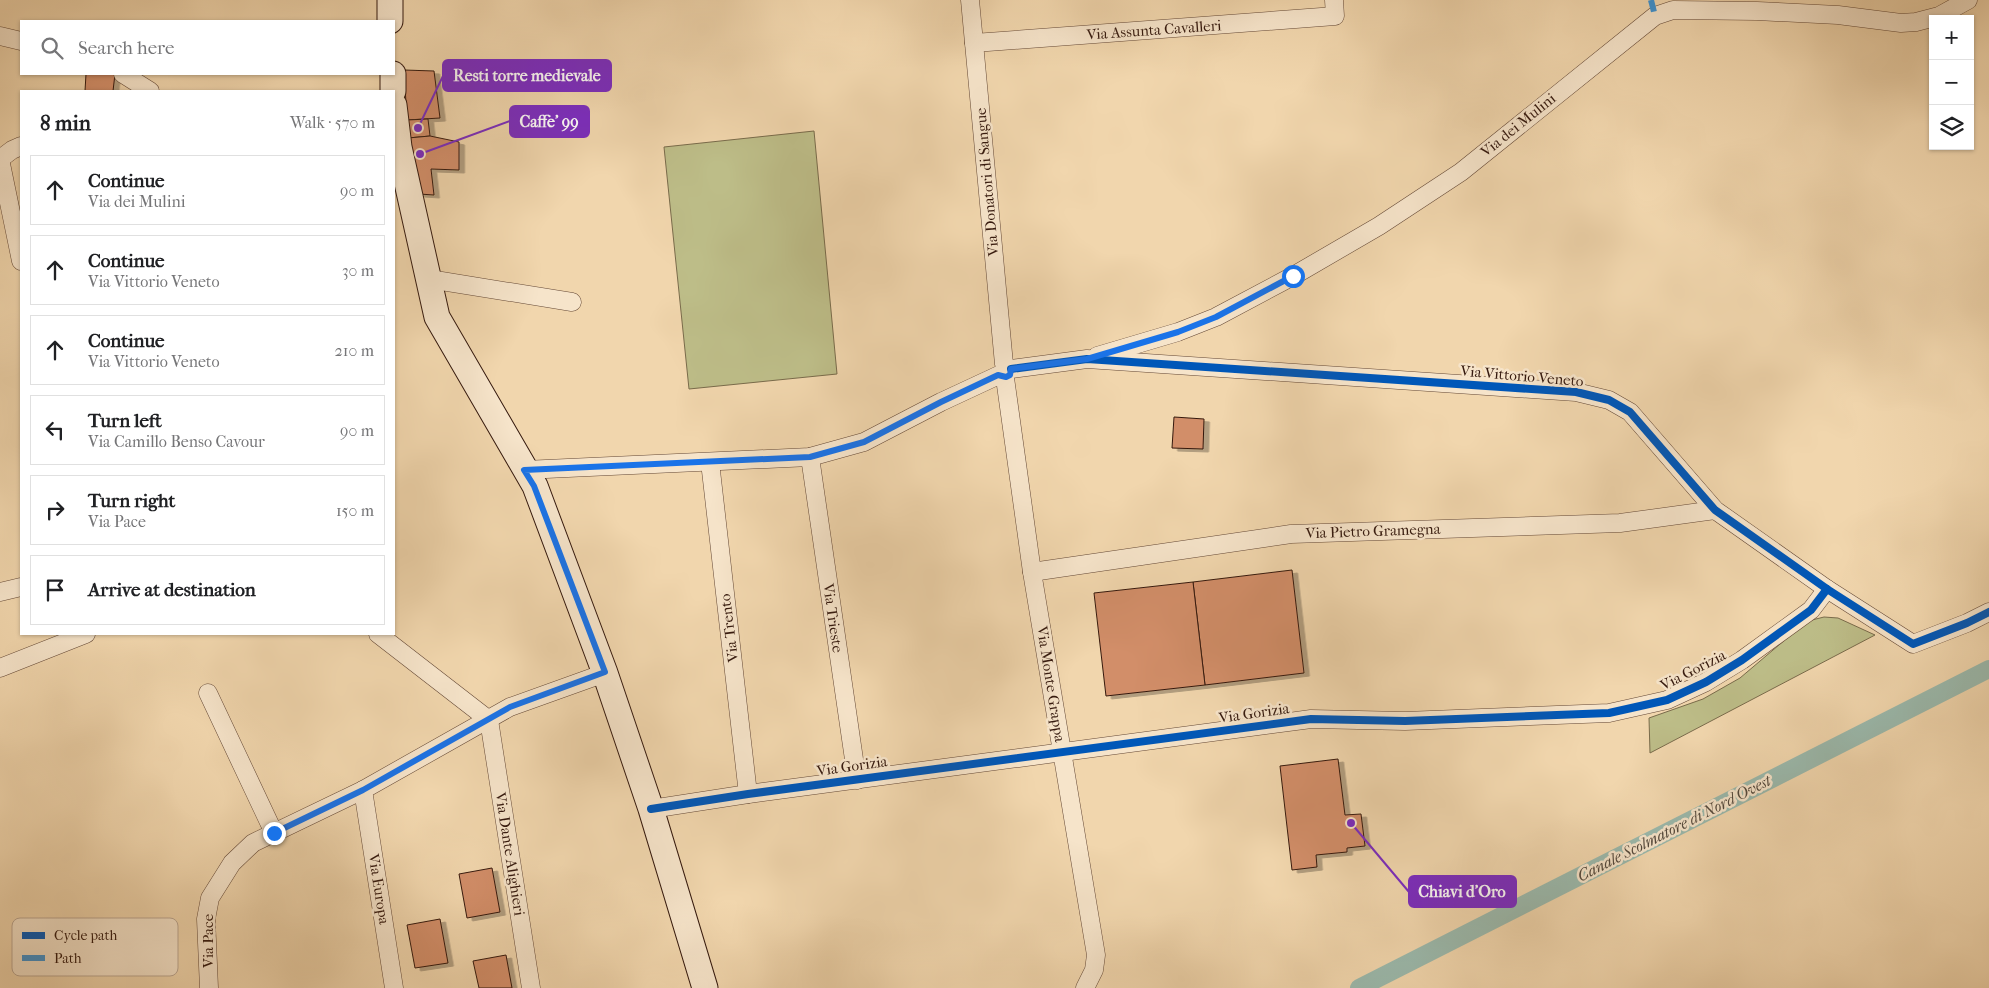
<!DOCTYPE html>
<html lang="en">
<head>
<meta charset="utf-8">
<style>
	:root { --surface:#fff; --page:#f2f2f2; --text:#202124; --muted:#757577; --line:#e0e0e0 }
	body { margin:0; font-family:"IM FELL French Canon",serif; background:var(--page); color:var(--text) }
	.controls { position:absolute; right:15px; top:15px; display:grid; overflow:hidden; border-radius:0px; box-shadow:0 1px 4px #0004 }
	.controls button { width:45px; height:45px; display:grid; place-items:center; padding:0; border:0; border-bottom:1px solid var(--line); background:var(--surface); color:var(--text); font:25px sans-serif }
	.stop { position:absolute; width:15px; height:15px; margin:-11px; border:4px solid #1a73e8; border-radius:50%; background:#fff }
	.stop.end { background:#1a73e8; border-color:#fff; box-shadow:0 1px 5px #0008 }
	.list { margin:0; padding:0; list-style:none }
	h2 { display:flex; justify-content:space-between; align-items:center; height:65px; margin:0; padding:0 20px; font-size:21px }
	h2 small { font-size:16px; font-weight:400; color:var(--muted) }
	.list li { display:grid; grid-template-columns:32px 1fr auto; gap:15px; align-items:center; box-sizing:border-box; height:70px; margin:0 10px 10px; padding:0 10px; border:1px solid var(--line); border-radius:0px }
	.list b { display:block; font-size:19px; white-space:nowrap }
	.list p { margin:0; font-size:16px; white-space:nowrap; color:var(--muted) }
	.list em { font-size:16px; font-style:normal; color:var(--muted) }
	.icon { flex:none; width:28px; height:28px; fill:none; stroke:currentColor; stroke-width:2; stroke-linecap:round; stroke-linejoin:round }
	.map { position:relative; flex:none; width:1989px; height:988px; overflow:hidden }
	.search { position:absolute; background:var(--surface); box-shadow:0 1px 4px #0004; left:20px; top:20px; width:375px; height:55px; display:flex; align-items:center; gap:12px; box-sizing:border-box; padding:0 18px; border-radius:0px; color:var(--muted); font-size:19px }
	.panel { position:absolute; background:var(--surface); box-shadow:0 1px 4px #0004; left:20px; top:90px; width:375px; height:545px; border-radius:0px }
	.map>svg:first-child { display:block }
	.green { fill:#bdbd88; stroke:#796b4b }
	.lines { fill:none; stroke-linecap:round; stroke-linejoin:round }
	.canal { stroke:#9bb9ac; stroke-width:18 }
	.building { fill:#d28e69; stroke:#35190e; filter:url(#shadow) }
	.street-casing { stroke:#644836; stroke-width:19 }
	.secondary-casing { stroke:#35190e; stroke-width:27 }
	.street { stroke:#f6e4ca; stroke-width:18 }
	.secondary { stroke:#f6e4ca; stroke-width:25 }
	.quiet { stroke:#3e93d2; stroke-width:6; stroke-dasharray:12 6; stroke-linecap:butt }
	.cycleway-casing { stroke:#f6e4ca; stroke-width:11 }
	.cycleway { stroke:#0057b8; stroke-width:8 }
	.route { stroke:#1a73e8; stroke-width:6 }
	.labels { text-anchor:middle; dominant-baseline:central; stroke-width:5; stroke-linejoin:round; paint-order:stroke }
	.street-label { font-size:15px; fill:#35190e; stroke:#f6e4ca }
	.water-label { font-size:16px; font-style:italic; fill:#54493d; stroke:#f6e4ca }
	.key { fill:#f6e4ca; stroke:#bca792; stroke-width:1 }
	.key-label { font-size:14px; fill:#35190e }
	.leader { fill:none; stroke:#7b2cbf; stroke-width:2 }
	.callout-dot { fill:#7b2cbf; stroke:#f6e4ca; stroke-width:2 }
	.callout { fill:#7b2cbf; stroke:#7b2cbf; stroke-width:2 }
	.callout-label { font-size:16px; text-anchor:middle; font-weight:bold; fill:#fff }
</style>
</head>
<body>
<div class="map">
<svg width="1989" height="988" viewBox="0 0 1989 988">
	<defs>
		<filter id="shadow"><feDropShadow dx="5.5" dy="3" stdDeviation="0" flood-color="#0004"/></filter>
	</defs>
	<rect width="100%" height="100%" fill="#f1d6ad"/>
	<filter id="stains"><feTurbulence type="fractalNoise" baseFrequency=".004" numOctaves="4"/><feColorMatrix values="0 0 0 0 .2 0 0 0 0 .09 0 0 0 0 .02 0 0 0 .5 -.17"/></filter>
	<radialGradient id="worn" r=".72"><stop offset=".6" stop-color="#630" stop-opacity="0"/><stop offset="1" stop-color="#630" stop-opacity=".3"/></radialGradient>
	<g class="green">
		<polygon points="814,131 837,374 689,389 664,147"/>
		<polygon points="1824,617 1838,618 1875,635 1650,753 1649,718 1703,699 1740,678 1799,628 1808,621"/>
	</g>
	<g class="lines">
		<polyline class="canal" points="1359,988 1989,669"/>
	</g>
	<g class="building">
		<polygon points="404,70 434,71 440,118 407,120"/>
		<polygon points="86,74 115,74 113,91 85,91"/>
		<polygon points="428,119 430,136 408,138 407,120"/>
		<polygon points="430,136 459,142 459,170 431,169 434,195 419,194 408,138"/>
		<polygon points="1174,417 1204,419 1203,449 1172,448"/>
		<polygon points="1292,570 1304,673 1205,685 1193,582"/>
		<polygon points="1193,582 1205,685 1106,696 1094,593"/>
		<polygon points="1338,759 1345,815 1361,814 1365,846 1347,848 1347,852 1316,855 1317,867 1292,870 1280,766"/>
		<polygon points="492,868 500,912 467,918 459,874"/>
		<polygon points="440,919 448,963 415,968 407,925"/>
		<polygon points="506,955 512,988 479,988 473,961"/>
	</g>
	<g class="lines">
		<defs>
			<g id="street">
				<polyline points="970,0 1004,364"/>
				<polyline points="0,36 21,41"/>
				<polyline points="974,43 1335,16 1334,0"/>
				<polyline points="123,74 150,91"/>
				<polyline points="0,159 21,261"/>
				<polyline points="0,159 12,150 21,146"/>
				<polyline points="429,279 572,302"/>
				<polyline points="1097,356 1178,332 1216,317 1293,276 1379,226 1461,172 1655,16 1673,10 1757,11 1838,15 1901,23 1916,22 1939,16 1968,0"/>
				<polyline points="1011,369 1087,359 1576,392 1609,400 1630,412 1715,510 1827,589 1913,644 1967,623 1989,612"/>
				<polyline points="1005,378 1032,572 1096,955 1094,970 1085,988"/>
				<polyline points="810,457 857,780"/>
				<polyline points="710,462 748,794"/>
				<polyline points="524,470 810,457 864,442 941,402 999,375"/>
				<polyline points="1032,572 1291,534 1620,523 1715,510"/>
				<polyline points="0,592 21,587"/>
				<polyline points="378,634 489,720 531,988"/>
				<polyline points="0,668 86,634"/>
				<polyline points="208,693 274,833"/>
				<polyline points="363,790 394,988"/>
				<polyline points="651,809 748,794 1311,719 1405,721 1609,713 1667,700 1706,682 1742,660 1811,610 1827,589"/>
				<polyline points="209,988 206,919 210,898 232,863 253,843 363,790 510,707 605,673"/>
			</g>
			<g id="secondary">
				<polyline points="390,0 390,21"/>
				<polyline points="393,74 393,91"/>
				<polyline points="394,105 399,147 437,317 535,486 605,673 651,809 705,988"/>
			</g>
		</defs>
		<use href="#street" class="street-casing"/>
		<use href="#secondary" class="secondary-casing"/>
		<use href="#street" class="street"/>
		<use href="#secondary" class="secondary"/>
		<polyline class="quiet" points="1651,0 1655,16"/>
		<defs>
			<g id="cycleway">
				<polyline points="1011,369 1087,359 1576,392 1609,400 1630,412 1715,510 1827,589 1913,644 1967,623 1989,612"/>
				<polyline points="651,809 748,794 1311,719 1405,721 1609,713 1667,700 1706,682 1742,660 1811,610 1827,589"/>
			</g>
		</defs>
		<use href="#cycleway" class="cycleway-casing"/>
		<use href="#cycleway" class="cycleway"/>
	</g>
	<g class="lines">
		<polyline class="route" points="274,833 363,790 510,707 605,672 534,486 524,470 810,457 864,442 941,402 998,375 1006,377 1010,375 1011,369 1087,359 1178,332 1216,317 1293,276"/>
	</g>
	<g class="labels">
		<g class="street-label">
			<text transform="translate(1154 30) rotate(-4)">Via Assunta Cavalleri</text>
			<text transform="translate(1518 125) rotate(-39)">Via dei Mulini</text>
			<text transform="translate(987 182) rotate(-95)">Via Donatori di Sangue</text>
			<text transform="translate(1522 376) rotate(5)">Via Vittorio Veneto</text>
			<text transform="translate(1373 531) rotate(-2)">Via Pietro Gramegna</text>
			<text transform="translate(833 618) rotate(82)">Via Trieste</text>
			<text transform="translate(729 628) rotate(-97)">Via Trento</text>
			<text transform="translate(1693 670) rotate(-27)">Via Gorizia</text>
			<text transform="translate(1051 684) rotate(81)">Via Monte Grappa</text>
			<text transform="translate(1254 713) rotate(-8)">Via Gorizia</text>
			<text transform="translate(852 766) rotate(-8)">Via Gorizia</text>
			<text transform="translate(510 854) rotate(81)">Via Dante Alighieri</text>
			<text transform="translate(379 889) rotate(81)">Via Europa</text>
			<text transform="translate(208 941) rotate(-90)">Via Pace</text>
		</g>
		<g class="water-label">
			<text transform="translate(1674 828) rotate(-27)">Canale Scolmatore di Nord Ovest</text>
		</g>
	</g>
	<rect x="12" y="918" width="166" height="58" rx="8" class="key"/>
	<rect x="22" y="932" width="23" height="7" fill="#0057b8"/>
	<rect x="22" y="955" width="23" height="6" fill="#3e93d2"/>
	<g class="key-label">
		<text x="54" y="940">Cycle path</text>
		<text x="54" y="963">Path</text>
	</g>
	<path class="leader" d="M418 128L443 76M420 154L510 121M1351 823L1409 892"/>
	<g class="callout-dot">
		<circle cx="418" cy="128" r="5"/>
		<circle cx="420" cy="154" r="5"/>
		<circle cx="1351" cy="823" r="5"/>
	</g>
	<g class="callout">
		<rect x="443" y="60" width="168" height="31" rx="5"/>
		<rect x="510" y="106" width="79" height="31" rx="5"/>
		<rect x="1409" y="876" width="107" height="31" rx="5"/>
	</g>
	<g class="callout-label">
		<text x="527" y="81">Resti torre medievale</text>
		<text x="549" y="127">Caffe' 99</text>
		<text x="1462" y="897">Chiavi d'Oro</text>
	</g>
	<rect width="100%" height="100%" filter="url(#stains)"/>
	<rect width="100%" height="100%" fill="url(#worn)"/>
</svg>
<div class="controls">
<button>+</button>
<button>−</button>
<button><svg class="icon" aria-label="layers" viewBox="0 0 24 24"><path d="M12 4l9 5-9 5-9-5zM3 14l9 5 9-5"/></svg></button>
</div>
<div class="stop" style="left:1293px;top:276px"></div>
<div class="stop end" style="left:274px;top:833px"></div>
<div class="search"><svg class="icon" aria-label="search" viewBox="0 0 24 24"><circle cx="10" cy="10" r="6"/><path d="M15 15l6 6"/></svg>Search here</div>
<section class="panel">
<h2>8 min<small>Walk · 570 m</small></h2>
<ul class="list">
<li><svg class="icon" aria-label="ahead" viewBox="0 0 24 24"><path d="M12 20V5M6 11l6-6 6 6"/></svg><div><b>Continue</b><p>Via dei Mulini</p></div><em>90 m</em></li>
<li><svg class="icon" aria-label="ahead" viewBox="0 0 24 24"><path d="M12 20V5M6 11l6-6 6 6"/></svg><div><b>Continue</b><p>Via Vittorio Veneto</p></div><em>30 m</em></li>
<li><svg class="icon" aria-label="ahead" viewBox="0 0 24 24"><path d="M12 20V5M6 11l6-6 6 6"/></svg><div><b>Continue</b><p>Via Vittorio Veneto</p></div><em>210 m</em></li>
<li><svg class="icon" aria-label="left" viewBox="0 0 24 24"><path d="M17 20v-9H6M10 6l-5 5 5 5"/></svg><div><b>Turn left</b><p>Via Camillo Benso Cavour</p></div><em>90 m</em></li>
<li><svg class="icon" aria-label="right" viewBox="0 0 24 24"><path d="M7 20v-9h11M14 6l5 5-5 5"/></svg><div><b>Turn right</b><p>Via Pace</p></div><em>150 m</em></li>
<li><svg class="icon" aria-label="arrive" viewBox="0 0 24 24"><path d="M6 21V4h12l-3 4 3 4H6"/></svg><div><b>Arrive at destination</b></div></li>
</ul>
</section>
</div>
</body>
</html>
